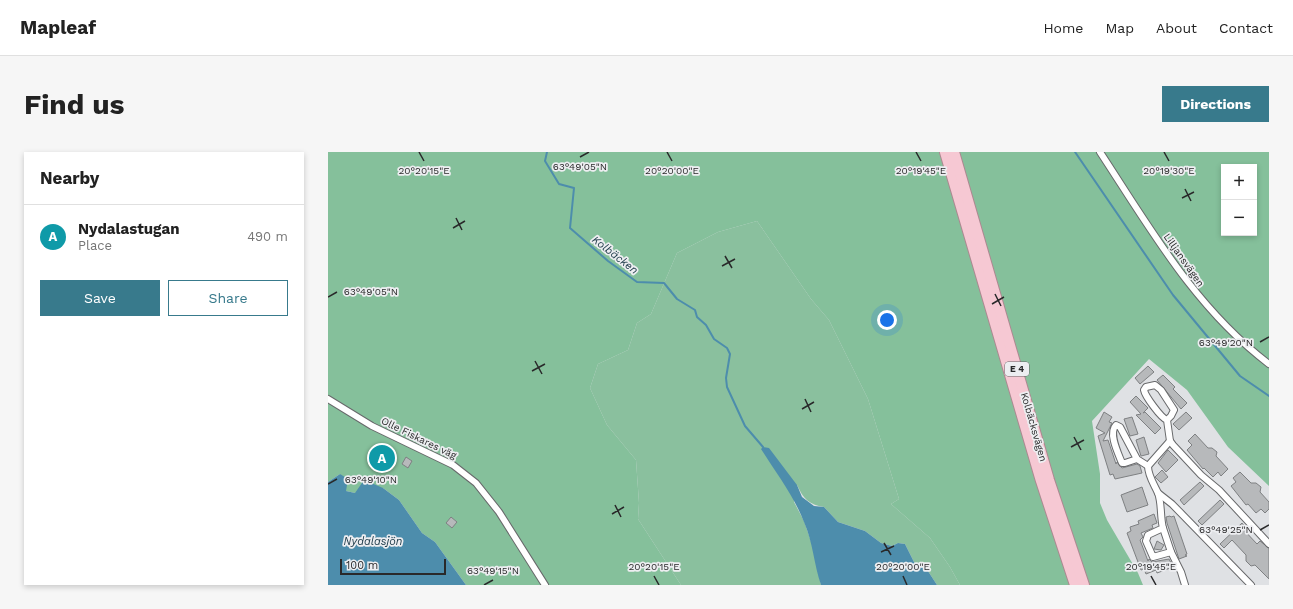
<!DOCTYPE html>
<html lang="en">
<head>
<meta charset="utf-8">
<style>
	:root { --surface:#fff; --page:#f6f6f6; --text:#222; --muted:#767676; --line:#e0e0e0; --accent:#387a8c }
	body { margin:0; font-family:"Work Sans",sans-serif; background:var(--page); color:var(--text) }
	.controls { position:absolute; right:12px; top:12px; display:grid; overflow:hidden; border-radius:0px; box-shadow:0 2px 6px #0003 }
	.controls button { width:36px; height:36px; display:grid; place-items:center; padding:0; border:0; border-bottom:1px solid var(--line); background:var(--surface); color:var(--text); font:20px sans-serif }
	.scale { position:absolute; left:12px; bottom:10px; width:106px; box-sizing:border-box; padding-left:4px; border:2px solid #29292a; border-top:0; font-size:11px; line-height:14px; white-space:nowrap; color:#29292a; -webkit-text-stroke:3px #edeef1; paint-order:stroke }
	.you { position:absolute; left:559px; top:168px; width:14px; height:14px; margin:-10px; border:3px solid #fff; border-radius:50%; background:#1a73e8; box-shadow:0 0 0 6px #1a73e833 }
	.badge { display:grid; place-items:center; width:26px; height:26px; border-radius:50%; background:var(--accent); color:#fff; font-size:13px; font-weight:700 }
	.pin { position:absolute; translate:-50% -50%; border:2px solid #fff; box-shadow:0 1px 4px #0006 }
	.list { margin:0; padding:0; list-style:none }
	h2 { display:flex; justify-content:space-between; align-items:center; height:52px; margin:0; padding:0 16px; font-size:17px }
	h2 small { font-size:13px; font-weight:400; color:var(--muted) }
	.list li { display:grid; grid-template-columns:26px 1fr auto; gap:12px; align-items:center; box-sizing:border-box; height:64px; padding:0 16px; border-top:1px solid var(--line) }
	.list b { display:block; font-size:15px; white-space:nowrap }
	.list p { margin:0; font-size:13px; white-space:nowrap; color:var(--muted) }
	.list em { font-size:13px; font-style:normal; color:var(--muted) }
	.actions { display:flex; gap:8px; padding:12px 16px }
	.actions a { flex:1; padding:9px 0; border:1px solid var(--accent); border-radius:0px; text-align:center; font-size:14px; color:var(--accent) }
	.actions .main { background:var(--accent); color:#fff }
	.map { position:relative; flex:none; width:941px; height:433px; overflow:hidden; border-radius:0px }
	header { display:flex; align-items:center; gap:24px; box-sizing:border-box; height:56px; padding:0 20px; background:var(--surface); border-bottom:1px solid var(--line) }
	header strong { font-size:19px }
	nav { display:flex; gap:22px; margin-inline-start:auto; font-size:14px }
	.intro { display:flex; align-items:center; justify-content:space-between; box-sizing:border-box; height:96px; padding:0 24px }
	h1 { margin:0; font-size:28px }
	.button { padding:10px 18px; border-radius:0px; background:var(--accent); color:#fff; font-size:14px; font-weight:700 }
	main { display:flex; gap:24px; padding:0 24px }
	aside { flex:1; background:var(--surface); border-radius:0px; box-shadow:0 2px 6px #0003 }
	.map>svg:first-child { display:block }
	.green { fill:#8ac09e }
	.forest { fill:#85c09b; fill-rule:evenodd }
	.water { fill:#4d8dac }
	.lines { fill:none; stroke-linecap:round; stroke-linejoin:round }
	.stream { stroke:#4d8dac; stroke-width:2 }
	.building { fill:#b7b9bb; stroke:#7e8082 }
	.minor-casing { stroke:#68696b; stroke-width:8 }
	.trunk-casing { stroke:#ad8891; stroke-width:12 }
	.minor { stroke:#fff; stroke-width:6 }
	.trunk { stroke:#f6c8d3; stroke-width:10 }
	.ticks { fill:none; stroke:#29292a; stroke-width:1.5 }
	.labels { text-anchor:middle; dominant-baseline:central; stroke-width:3.5; stroke-linejoin:round; paint-order:stroke }
	.shield { fill:#edeef1; stroke:#646466; stroke-width:1 }
	.shield-label { font-size:9px; font-weight:bold; fill:#29292a }
	.street-label { font-size:10px; fill:#29292a; stroke:#edeef1 }
	.water-label { font-size:11px; font-style:italic; fill:#173544; stroke:#edeef1 }
	.ticks-label { font-size:10px; text-anchor:middle; fill:#29292a; stroke:#edeef1; stroke-width:3.5; stroke-linejoin:round; paint-order:stroke }
</style>
</head>
<body>
<header>
<strong>Mapleaf</strong>
<nav><a>Home</a><a>Map</a><a>About</a><a>Contact</a></nav>
</header>
<div class="intro"><h1>Find us</h1><a class="button">Directions</a></div>
<main>
<aside>
<h2>Nearby<small></small></h2>
<ul class="list">
<li><span class="badge" style="background:#0f9aa8">A</span><div><b>Nydalastugan</b><p>Place</p></div><em>490 m</em></li>
</ul>
<div class="actions"><a class="main">Save</a><a>Share</a></div>
</aside>
<div class="map">
<svg width="941" height="433" viewBox="0 0 941 433">
	<rect width="100%" height="100%" fill="#dfe1e4"/>
	<path class="green" d="M429,69L483,147L501,168L540,247L571,347L563,352L602,386L622,415L632,433H609L598,416L588,414L577,392L570,391L564,394L553,391L537,379L510,370L496,355C481,353 475,346 469,333L466,350L476,369L486,398L493,433H353L310,367L311,351L308,308L279,273L262,236L270,212L300,198L309,171L323,162L349,101L390,80Z"/>
	<path class="forest" d="M0,0H941V334L900,295L859,238L821,207L764,269L772,322V351L779,368L810,421L815,433H632L622,415L602,386L563,352L571,347L540,247L501,168L483,147L429,69L390,80L349,101L323,162L309,171L300,198L270,212L262,236L279,273L308,308L311,351L310,367L353,433H138L107,390L94,381L71,348L55,336L27,341L18,339L12,322L0,330ZM896,15H926V81H896Z"/>
	<g class="water">
		<path d="M435,295L441,296L469,333L474,345L486,354L496,355L510,370L537,379L553,391L564,394L570,391L577,392L588,414L598,416L609,433H493C486,413 485,390 476,370C466,344 448,321 433,297Z"/>
		<polygon points="12,322 20,327 18,339 27,341 36,328 55,336 71,348 94,381 107,390 138,433 0,433 0,330"/>
	</g>
	<g class="lines">
		<g class="stream">
			<polyline points="219,0 217,9 231,32 246,36 242,76 280,109 309,130 336,131 349,147 367,158 369,165 378,173 386,187 399,196 402,202 398,226 399,235 417,274 435,295"/>
			<polyline points="747,0 845,143 912,224 941,244"/>
		</g>
	</g>
	<g class="building">
		<polygon points="820,214 826,220 812,232 807,226"/>
		<polygon points="835,223 847,235 845,237 859,251 853,257 829,228"/>
		<polygon points="808,244 820,256 815,261 817,260 833,276 827,282 808,263 813,262 802,250"/>
		<polygon points="776,260 784,265 781,270 784,271 775,289 780,288 788,312 789,310 794,316 809,312 812,314 814,321 787,327 785,322 782,323 770,284 777,281 768,276"/>
		<polygon points="858,260 864,266 851,278 845,272"/>
		<polygon points="804,265 810,282 802,284 796,267"/>
		<polygon points="867,282 880,296 884,296 889,300 888,304 900,317 893,324 890,320 885,325 876,316 875,317 859,298 864,293 860,289"/>
		<polygon points="816,285 821,302 813,304 808,288"/>
		<polygon points="47,296 61,304 55,314 49,311 51,307 43,303"/>
		<polygon points="840,298 850,308 838,320 830,311"/>
		<polygon points="78,305 84,309 80,316 74,312"/>
		<polygon points="834,318 840,325 833,331 827,325"/>
		<polygon points="912,320 923,331 928,331 933,335 932,340 941,350 941,357 937,361 933,357 928,361 920,352 918,353 903,334 908,330 905,326"/>
		<polygon points="872,330 876,334 856,353 852,348"/>
		<polygon points="814,335 820,353 799,360 793,343"/>
		<polygon points="892,348 896,352 874,373 870,369"/>
		<polygon points="826,362 829,371 824,373 825,376 813,381 815,385 812,388 820,409 821,407 824,410 841,407 845,415 829,421 828,418 818,422 816,417 813,418 799,381 803,379 802,375 811,372 810,369"/>
		<polygon points="842,364 843,365 846,364 859,402 857,403 859,404 851,407 839,371 838,365"/>
		<polygon points="123,365 129,370 124,376 118,371"/>
		<polygon points="914,371 917,375 915,377 929,392 932,389 941,396 941,427 927,413 923,414 918,409 918,403 904,388 896,396 892,392"/>
		<polygon points="829,389 836,393 833,398 826,397"/>
	</g>
	<g class="lines">
		<defs>
			<g id="minor">
				<path d="M772,0C822,76 867,156 941,212"/>
				<polyline points="0,247 44,274 125,313 148,331 171,360 217,433"/>
				<path d="M839,268L843,264L846,258L833,238L827,233L818,235L816,238C817,244 833,266 839,268L842,289L845,293L873,323L891,338L941,392"/>
				<path d="M842,289L820,314C820,324 826,332 830,341C834,352 832,365 835,376L820,383L818,389L825,405L843,400L853,420L857,433"/>
				<path d="M809,307L797,311H794C790,301 780,281 788,273L792,275L809,307L820,314"/>
				<polyline points="830,341 844,352 923,433"/>
				<polyline points="835,376 843,400"/>
			</g>
			<g id="trunk">
				<polyline points="617,0 713,329 747,433"/>
				<polyline points="626,0 721,328 756,433"/>
			</g>
		</defs>
		<use href="#minor" class="minor-casing"/>
		<use href="#trunk" class="trunk-casing"/>
		<use href="#minor" class="minor"/>
		<use href="#trunk" class="trunk"/>
	</g>
	<path class="ticks" d="M91,0L96,9M339,0L344,9M588,0L593,9M836,0L841,9M252,5L261,0M857,37L863,49M854,46L866,40M128,66L134,78M125,76L137,69M397,104L404,116M394,114L407,107M667,142L673,154M0,145L9,140M664,152L676,145M932,190L941,185M207,209L214,222M204,219L217,212M477,247L483,260M474,257L486,250M746,285L753,298M743,295L756,288M0,332L9,327M287,353L293,365M284,362L296,355M932,378L941,373M556,391L563,403M553,400L566,394M326,424L331,433M575,424L579,433M823,424L828,433M156,433L165,428"/>
	<g class="labels">
		<rect class="shield" x="677" y="210" width="24" height="14" rx="3"/>
		<g class="shield-label">
			<text x="689" y="217">E 4</text>
		</g>
		<g class="street-label">
			<text transform="translate(856 108) rotate(55)">Lilljansvägen</text>
			<text transform="translate(706 275) rotate(74)">Kolbäcksvägen</text>
			<text transform="translate(91 286) rotate(26)">Olle Fiskares väg</text>
		</g>
		<g class="water-label">
			<text transform="translate(287 103) rotate(38)">Kolbäcken</text>
			<text x="45" y="389">Nydalasjön</text>
		</g>
	</g>
	<g class="ticks-label">
		<text x="252" y="18">63°49'05"N</text>
		<text x="96" y="22">20°20'15"E</text>
		<text x="344" y="22">20°20'00"E</text>
		<text x="593" y="22">20°19'45"E</text>
		<text x="841" y="22">20°19'30"E</text>
		<text x="43" y="143">63°49'05"N</text>
		<text x="898" y="194">63°49'20"N</text>
		<text x="43" y="331">63°49'10"N</text>
		<text x="898" y="381">63°49'25"N</text>
		<text x="326" y="418">20°20'15"E</text>
		<text x="575" y="418">20°20'00"E</text>
		<text x="823" y="418">20°19'45"E</text>
		<text x="165" y="422">63°49'15"N</text>
	</g>
</svg>
<div class="controls">
<button>+</button>
<button>−</button>
</div>
<div class="scale">100 m</div>
<div class="you"></div>
<div class="pin badge" style="left:54px;top:306px;background:#0f9aa8">A</div>
</div>
</main>
</body>
</html>
